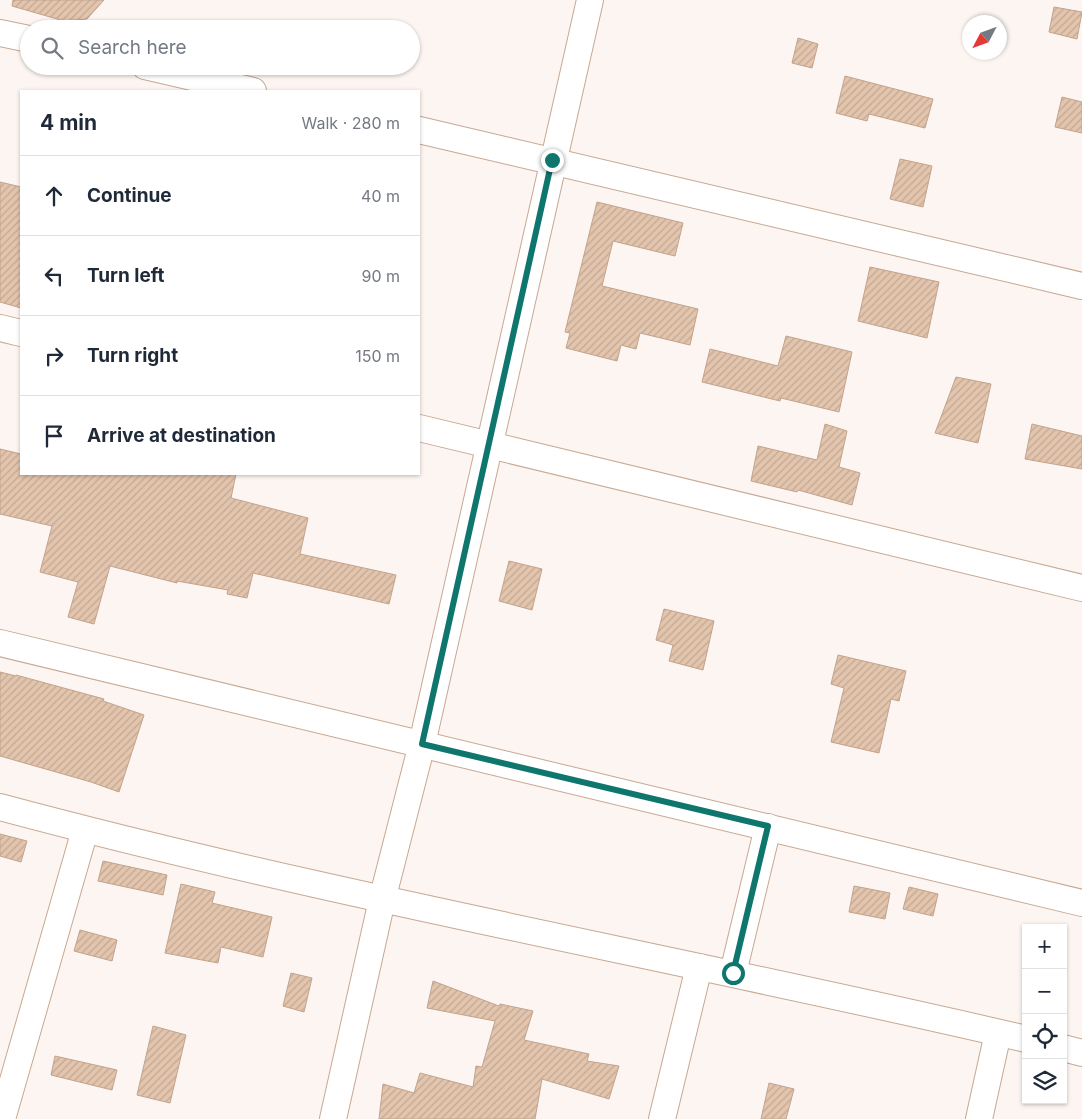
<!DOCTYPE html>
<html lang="en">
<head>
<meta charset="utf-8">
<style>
	:root { --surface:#fff; --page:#f2f2f3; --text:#1f2937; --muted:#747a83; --line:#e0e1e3 }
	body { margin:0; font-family:Inter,sans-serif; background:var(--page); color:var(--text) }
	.controls { position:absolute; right:15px; bottom:15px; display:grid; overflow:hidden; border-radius:0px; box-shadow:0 1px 4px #0004 }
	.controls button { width:45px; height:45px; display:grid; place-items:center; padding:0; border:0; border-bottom:1px solid var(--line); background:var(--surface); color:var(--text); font:25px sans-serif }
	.compass { position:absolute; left:962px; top:15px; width:45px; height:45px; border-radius:50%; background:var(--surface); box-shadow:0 1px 4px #0004; rotate:229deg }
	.stop { position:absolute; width:15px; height:15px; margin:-11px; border:4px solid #0f766e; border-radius:50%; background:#fff }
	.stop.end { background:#0f766e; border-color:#fff; box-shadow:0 1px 5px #0008 }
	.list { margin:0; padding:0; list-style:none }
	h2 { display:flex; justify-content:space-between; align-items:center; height:65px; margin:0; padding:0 20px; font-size:21px }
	h2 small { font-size:16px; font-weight:400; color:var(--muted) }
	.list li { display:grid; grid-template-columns:32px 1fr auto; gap:15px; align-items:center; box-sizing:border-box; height:80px; padding:0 20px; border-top:1px solid var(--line) }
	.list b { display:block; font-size:19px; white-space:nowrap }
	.list em { font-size:16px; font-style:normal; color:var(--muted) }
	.icon { flex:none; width:28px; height:28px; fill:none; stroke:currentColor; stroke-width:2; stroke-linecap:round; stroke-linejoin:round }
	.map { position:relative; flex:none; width:1082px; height:1119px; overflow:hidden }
	.search { position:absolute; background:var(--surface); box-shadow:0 1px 4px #0004; left:20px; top:20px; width:400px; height:55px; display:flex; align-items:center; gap:12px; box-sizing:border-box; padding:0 18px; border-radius:28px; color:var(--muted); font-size:19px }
	.panel { position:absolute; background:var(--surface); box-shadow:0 1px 4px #0004; left:20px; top:90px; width:400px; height:385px; border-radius:0px }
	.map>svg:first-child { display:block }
	.building { fill:url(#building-hatch); stroke:#c2a38d }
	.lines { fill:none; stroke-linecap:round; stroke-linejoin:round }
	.street-casing { stroke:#c7a892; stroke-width:28 }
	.street { stroke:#fff; stroke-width:26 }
	.route { stroke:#0f766e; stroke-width:6 }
</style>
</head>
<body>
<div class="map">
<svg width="1082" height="1119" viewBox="0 0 1082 1119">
	<defs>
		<pattern id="building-hatch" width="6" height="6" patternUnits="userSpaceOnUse" patternTransform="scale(1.25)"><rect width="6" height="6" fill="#e3c4ad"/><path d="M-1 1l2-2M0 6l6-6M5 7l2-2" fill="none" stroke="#c2a894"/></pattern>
	</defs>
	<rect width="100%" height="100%" fill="#fcf5f1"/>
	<g class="building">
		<polygon points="13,0 104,0 87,19 64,21 12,6"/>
		<polygon points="1054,7 1082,12 1077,39 1049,32"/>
		<polygon points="798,38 818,44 812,68 792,63"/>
		<polygon points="845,76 933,99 925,128 869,114 867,121 836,113"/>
		<polygon points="1062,97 1082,102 1082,133 1055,127"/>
		<polygon points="900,159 932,166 923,207 890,199"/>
		<polygon points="0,182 21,187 21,308 0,302"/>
		<polygon points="597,202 683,223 675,256 613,241 602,286 698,309 690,345 640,333 636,349 621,345 617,361 566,348 570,333 565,332"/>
		<polygon points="870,267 939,282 927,338 858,321"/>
		<polygon points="786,336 852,352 839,412 781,398 780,401 702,382 710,349 778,366"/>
		<polygon points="956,377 991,384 978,443 935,433"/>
		<polygon points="825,424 847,431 839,467 860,473 852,505 798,490 797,492 751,481 758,446 817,460"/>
		<polygon points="1032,424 1082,436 1082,469 1025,459"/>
		<polygon points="0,449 21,454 21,474 236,474 231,498 308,518 300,554 396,575 389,604 253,573 247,598 227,594 228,590 177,581 177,583 110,566 94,624 68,617 78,582 40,572 52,526 0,514"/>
		<polygon points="509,561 542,569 532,610 499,601"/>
		<polygon points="664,609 714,621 703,670 669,661 673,645 656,640"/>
		<polygon points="838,655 906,671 899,701 891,699 879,753 831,742 844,688 831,684"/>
		<polygon points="0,672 16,676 16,675 104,699 103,701 144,715 119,792 91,782 0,756"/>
		<polygon points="0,834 27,841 21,862 0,856"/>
		<polygon points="103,861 167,875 163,895 98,881"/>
		<polygon points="181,884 215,892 212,903 272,917 263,957 221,947 218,963 165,953"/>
		<polygon points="854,886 890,893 885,919 849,912"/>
		<polygon points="909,887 938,894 933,916 903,909"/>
		<polygon points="80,930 117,940 112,961 74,951"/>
		<polygon points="291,973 312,978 304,1012 283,1006"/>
		<polygon points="433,981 499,1006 500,1004 533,1011 524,1040 589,1054 587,1061 619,1066 609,1099 542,1079 535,1119 379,1119 383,1084 414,1093 420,1073 473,1087 476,1066 482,1067 495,1021 427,1008"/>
		<polygon points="153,1026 186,1035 170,1103 137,1095"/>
		<polygon points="55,1056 117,1070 112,1090 51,1075"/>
		<polygon points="769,1083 794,1089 786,1119 761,1119"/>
	</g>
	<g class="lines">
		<defs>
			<g id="street">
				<polyline points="0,33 29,39"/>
				<polyline points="145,66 253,91"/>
				<polyline points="419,130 1082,286"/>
				<polyline points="0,328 21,333"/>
				<polyline points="419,428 1082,588"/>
				<polyline points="0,643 1082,903"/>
				<path d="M0,807C339,898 684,959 1026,1039"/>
				<polyline points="733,973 768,827"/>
				<polyline points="1063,1048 1082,1053"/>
				<polyline points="2,1119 85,830"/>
				<polyline points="333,1119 382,900 422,744 590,0"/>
				<polyline points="662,1119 699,967"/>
				<polyline points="979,1119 998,1033"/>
			</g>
		</defs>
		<use href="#street" class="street-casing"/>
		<use href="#street" class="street"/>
	</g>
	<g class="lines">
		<polyline class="route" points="552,160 422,744 768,826 733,973"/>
	</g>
</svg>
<div class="controls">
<button>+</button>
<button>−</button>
<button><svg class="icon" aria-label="locate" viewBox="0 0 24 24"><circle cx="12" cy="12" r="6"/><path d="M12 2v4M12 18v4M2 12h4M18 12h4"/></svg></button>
<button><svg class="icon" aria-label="layers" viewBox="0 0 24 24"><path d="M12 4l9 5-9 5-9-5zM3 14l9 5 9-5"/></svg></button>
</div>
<svg class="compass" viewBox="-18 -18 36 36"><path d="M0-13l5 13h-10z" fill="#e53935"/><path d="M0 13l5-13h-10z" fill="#747a83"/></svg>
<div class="stop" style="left:733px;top:973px"></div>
<div class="stop end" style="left:552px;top:160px"></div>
<div class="search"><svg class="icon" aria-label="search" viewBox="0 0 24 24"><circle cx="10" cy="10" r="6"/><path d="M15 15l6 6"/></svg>Search here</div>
<section class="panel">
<h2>4 min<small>Walk · 280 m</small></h2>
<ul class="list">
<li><svg class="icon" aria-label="ahead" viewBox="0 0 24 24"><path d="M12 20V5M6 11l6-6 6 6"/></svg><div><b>Continue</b></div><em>40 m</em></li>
<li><svg class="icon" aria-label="left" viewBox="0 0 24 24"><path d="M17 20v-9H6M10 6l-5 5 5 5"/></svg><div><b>Turn left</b></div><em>90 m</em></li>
<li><svg class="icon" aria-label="right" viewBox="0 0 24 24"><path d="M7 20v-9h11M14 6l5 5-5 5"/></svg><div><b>Turn right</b></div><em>150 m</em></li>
<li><svg class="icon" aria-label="arrive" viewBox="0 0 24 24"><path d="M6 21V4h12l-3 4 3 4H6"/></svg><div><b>Arrive at destination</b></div></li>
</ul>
</section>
</div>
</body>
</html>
